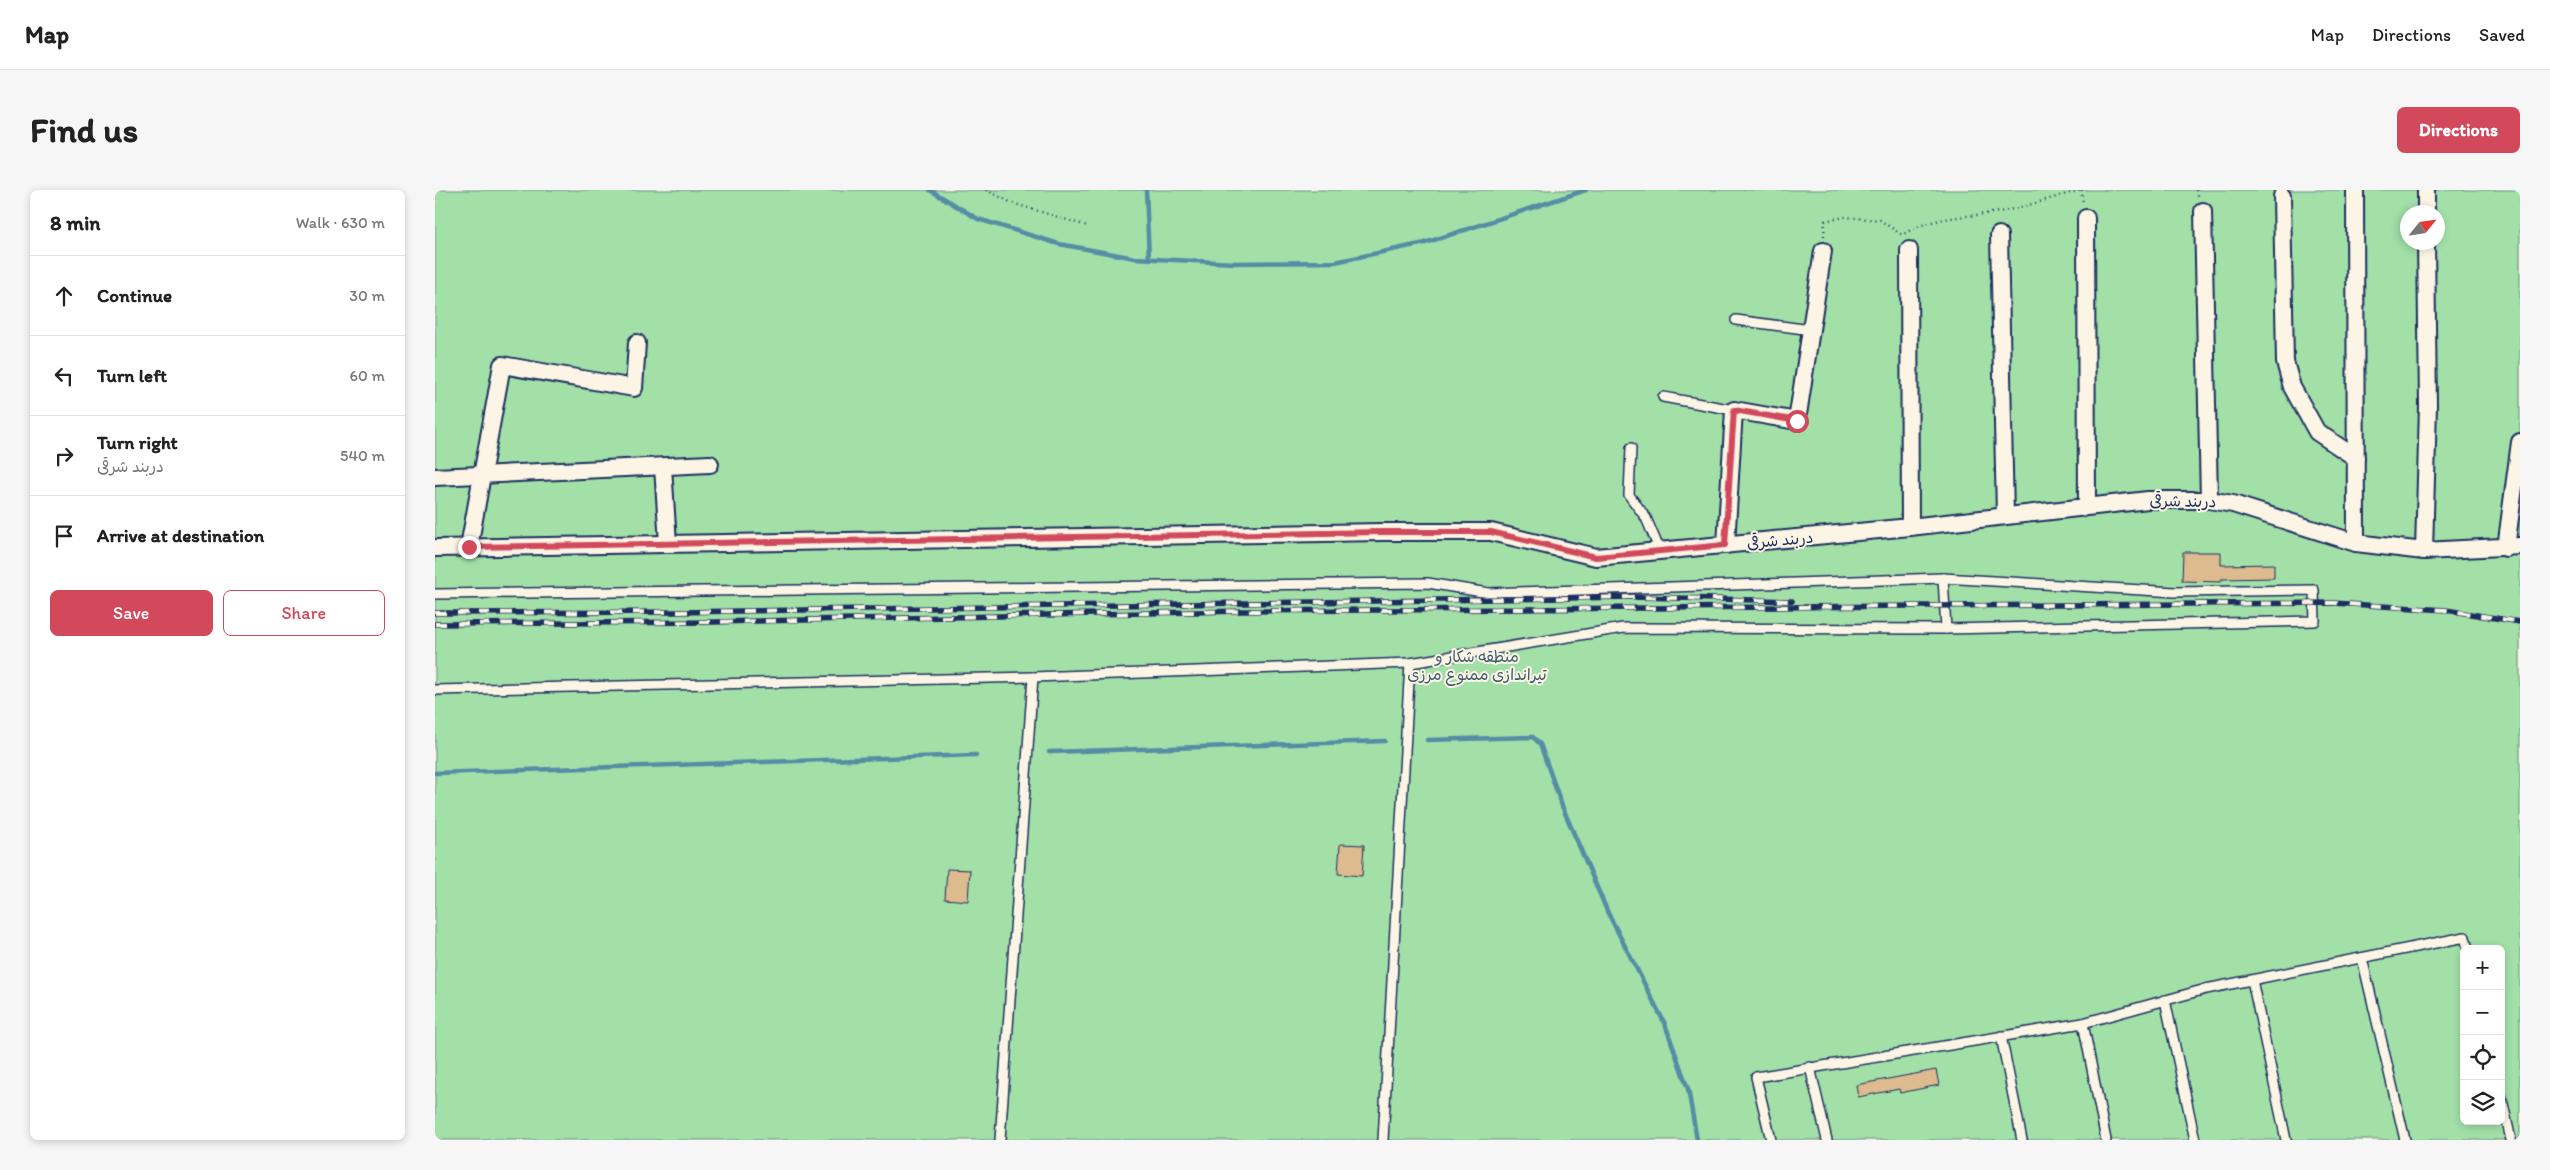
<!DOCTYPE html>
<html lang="en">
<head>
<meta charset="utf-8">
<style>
	:root { --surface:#fff; --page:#f6f6f6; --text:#222; --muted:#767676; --line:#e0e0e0; --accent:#d1495b }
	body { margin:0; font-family:Itim,"Playpen Sans Arabic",sans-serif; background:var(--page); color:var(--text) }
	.controls { position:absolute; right:15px; bottom:15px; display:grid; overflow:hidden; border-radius:8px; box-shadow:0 2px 8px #0003 }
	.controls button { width:45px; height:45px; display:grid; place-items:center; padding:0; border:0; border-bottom:1px solid var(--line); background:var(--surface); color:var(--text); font:25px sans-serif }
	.compass { position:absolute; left:1965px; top:15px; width:45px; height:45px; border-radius:50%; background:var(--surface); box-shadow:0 2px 8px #0003; rotate:60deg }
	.stop { position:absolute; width:15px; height:15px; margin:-11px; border:4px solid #d1495b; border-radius:50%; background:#fff }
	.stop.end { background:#d1495b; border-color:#fff; box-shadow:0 1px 5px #0008 }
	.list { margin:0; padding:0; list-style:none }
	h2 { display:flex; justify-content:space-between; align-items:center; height:65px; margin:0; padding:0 20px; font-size:21px }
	h2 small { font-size:16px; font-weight:400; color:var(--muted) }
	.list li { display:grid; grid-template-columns:32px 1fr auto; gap:15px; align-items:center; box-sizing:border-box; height:80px; padding:0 20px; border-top:1px solid var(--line) }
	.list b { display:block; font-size:19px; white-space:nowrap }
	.list p { margin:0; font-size:16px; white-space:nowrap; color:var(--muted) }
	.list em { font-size:16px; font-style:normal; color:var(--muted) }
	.actions { display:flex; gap:10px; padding:15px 20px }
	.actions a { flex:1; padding:11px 0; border:1px solid var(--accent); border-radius:8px; text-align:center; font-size:18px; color:var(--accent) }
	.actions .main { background:var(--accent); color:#fff }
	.icon { flex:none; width:28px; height:28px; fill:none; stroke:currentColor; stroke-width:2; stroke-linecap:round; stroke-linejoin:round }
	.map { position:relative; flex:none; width:2085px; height:950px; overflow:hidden; border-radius:8px }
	header { display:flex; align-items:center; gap:30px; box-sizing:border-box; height:70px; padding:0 25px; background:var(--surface); border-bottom:1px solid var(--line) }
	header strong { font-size:24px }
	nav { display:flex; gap:28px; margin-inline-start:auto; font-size:18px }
	.intro { display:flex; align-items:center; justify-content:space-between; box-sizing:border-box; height:120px; padding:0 30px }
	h1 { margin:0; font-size:35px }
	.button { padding:12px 22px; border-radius:8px; background:var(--accent); color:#fff; font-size:18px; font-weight:700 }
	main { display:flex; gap:30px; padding:0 30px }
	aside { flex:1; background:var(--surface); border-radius:8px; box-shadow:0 2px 8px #0003 }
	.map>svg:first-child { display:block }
	.green { fill:#a2e0a8; stroke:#5e8883; fill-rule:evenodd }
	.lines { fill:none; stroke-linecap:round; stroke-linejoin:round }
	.stream { stroke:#558da5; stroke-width:4.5 }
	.building { fill:#deba8f; stroke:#1b2f5e }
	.lane-casing { stroke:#1b2f5e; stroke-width:12 }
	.street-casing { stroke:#1b2f5e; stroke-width:20 }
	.path { stroke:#1b2f5e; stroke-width:2.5; stroke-dasharray:1 4; stroke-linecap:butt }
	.lane { stroke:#fcf5e5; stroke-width:9 }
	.street { stroke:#fcf5e5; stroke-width:16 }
	.rail-casing { stroke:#1b2f5e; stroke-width:5.5 }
	.rail { stroke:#fcf5e5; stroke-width:4; stroke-dasharray:11; stroke-linecap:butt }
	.route { stroke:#d1495b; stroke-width:6 }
	.labels { text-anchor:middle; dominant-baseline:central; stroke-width:4; stroke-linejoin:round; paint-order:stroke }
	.street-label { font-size:16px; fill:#1b2f5e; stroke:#fcf5e5 }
	.park-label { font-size:16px; fill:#3d5b70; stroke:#fcf5e5 }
</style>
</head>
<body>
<header>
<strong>Map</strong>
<nav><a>Map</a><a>Directions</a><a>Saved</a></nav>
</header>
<div class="intro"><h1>Find us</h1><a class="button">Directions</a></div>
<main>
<aside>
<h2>8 min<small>Walk · 630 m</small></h2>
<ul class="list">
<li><svg class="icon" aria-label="ahead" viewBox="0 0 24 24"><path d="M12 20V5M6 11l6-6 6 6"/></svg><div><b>Continue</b></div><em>30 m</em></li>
<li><svg class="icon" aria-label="left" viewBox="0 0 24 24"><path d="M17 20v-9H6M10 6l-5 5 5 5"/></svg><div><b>Turn left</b></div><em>60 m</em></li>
<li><svg class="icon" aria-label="right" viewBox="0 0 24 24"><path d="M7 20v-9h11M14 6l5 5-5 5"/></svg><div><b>Turn right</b><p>دربند شرقی</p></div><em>540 m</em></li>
<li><svg class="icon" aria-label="arrive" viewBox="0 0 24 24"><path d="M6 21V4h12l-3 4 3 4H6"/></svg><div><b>Arrive at destination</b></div></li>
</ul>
<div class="actions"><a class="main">Save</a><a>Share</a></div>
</aside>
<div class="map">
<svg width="2085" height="950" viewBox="0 0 2085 950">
	<rect width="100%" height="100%" fill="#fcf5e5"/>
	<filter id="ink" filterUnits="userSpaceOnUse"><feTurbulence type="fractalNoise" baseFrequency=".02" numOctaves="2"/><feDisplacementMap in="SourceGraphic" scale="10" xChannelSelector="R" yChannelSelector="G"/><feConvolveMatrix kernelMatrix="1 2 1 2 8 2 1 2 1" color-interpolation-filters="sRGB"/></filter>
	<g filter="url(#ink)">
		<path class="green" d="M0,0H2085V950H0ZM1972,22H2002V52H1972ZM2029,759H2066V931H2029Z"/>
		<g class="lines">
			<g class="stream">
				<polyline points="495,0 543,29 624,54 700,68 800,73 900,72 990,53 1151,0"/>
				<polyline points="711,0 714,69"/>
				<polyline points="992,550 1098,547 1105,554 1127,616 1173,723 1230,834 1253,899 1262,950"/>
				<polyline points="614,562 950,551"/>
				<polyline points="0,583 541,565"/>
			</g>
		</g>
		<g class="building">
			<polygon points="1748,362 1786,362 1786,375 1839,374 1839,388 1786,389 1786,392 1747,391"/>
			<polygon points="905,654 929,655 927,686 903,684"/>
			<polygon points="512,679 535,680 533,711 510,709"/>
			<polygon points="1501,880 1504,895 1465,903 1464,899 1423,907 1421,895"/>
		</g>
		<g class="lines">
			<defs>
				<g id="lane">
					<polyline points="1301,130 1376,140"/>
					<polyline points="1228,207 1299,220"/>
					<polyline points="1196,258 1194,305 1211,328 1225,361"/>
					<polyline points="1508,388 1511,439"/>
					<polyline points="0,404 993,393 1053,403 1508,388 1740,402 1879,400 1880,431 1511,439 1188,438 975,473"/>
					<polyline points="598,487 975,473 948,950"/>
					<polyline points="0,500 598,487 565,950"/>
					<polyline points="1927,768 1970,950"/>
					<polyline points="1817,790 1851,950"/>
					<polyline points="1730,810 1760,950"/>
					<polyline points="1648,833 1671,950"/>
					<polyline points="1566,846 1587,950"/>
					<polyline points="1375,877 1392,950"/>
					<polyline points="2066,905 2076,950"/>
					<polyline points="1336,950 1321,887 1648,833 1771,799 2030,747 2033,759"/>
				</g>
				<g id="street">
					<polyline points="1920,0 1921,353"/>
					<polyline points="1991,0 1991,22"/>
					<polyline points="1847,6 1850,172 1857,197 1882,242 1921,268"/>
					<polyline points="1768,21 1774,310"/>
					<polyline points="1651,28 1652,316"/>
					<polyline points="1564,45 1570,326"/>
					<polyline points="1474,60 1475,337"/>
					<polyline points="228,277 233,353"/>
					<polyline points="0,287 275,274"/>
					<polyline points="1291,355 1299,220 1362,231 1388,61"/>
					<polyline points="34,357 67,175 199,198 202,153"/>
					<polyline points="0,358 947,342 1056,342 1161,367 1475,337 1713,310 1774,310 1798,314 1921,353 1989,361 2085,356"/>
					<polyline points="2071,358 2085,252"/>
					<polyline points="1989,361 1993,216 1991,52"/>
				</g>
			</defs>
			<use href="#lane" class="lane-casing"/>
			<use href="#street" class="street-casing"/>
			<g class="path">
				<polyline points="551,0 577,13 652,36"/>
				<polyline points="1646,0 1648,13"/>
				<polyline points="1761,0 1764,8"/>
				<path d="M1389,46L1390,31L1409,27L1445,30L1467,45C1500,25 1528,28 1564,22C1591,17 1619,7 1646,0"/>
			</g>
			<use href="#lane" class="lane"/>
			<use href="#street" class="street"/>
			<defs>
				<g id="rail">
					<polyline points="0,423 244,422 1200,407 1357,411"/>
					<polyline points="0,434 278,432 809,421 1898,413 2011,420 2085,432"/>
				</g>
			</defs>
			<use href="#rail" class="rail-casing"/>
			<use href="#rail" class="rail"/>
		</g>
	</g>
	<g class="lines" filter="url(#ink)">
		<polyline class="route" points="34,357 947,342 1056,342 1161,367 1290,355 1299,220 1362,231"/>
	</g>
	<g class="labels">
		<g class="street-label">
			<text transform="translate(1748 311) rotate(1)">دربند شرقی</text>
			<text transform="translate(1345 350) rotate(-5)">دربند شرقی</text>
		</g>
		<g class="park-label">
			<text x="1042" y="466">منطقه شکار و<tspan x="1042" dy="18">تیراندازی ممنوع مرزی</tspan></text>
		</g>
	</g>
</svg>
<div class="controls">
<button>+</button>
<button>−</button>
<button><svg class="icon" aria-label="locate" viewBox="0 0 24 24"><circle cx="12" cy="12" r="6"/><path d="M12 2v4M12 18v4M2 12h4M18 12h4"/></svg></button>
<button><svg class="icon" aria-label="layers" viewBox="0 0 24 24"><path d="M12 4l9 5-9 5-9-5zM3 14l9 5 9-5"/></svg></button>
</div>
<svg class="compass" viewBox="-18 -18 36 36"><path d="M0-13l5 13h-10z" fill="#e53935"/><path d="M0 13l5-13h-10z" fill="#767676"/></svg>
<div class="stop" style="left:1362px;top:231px"></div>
<div class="stop end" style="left:34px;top:357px"></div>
</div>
</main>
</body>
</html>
